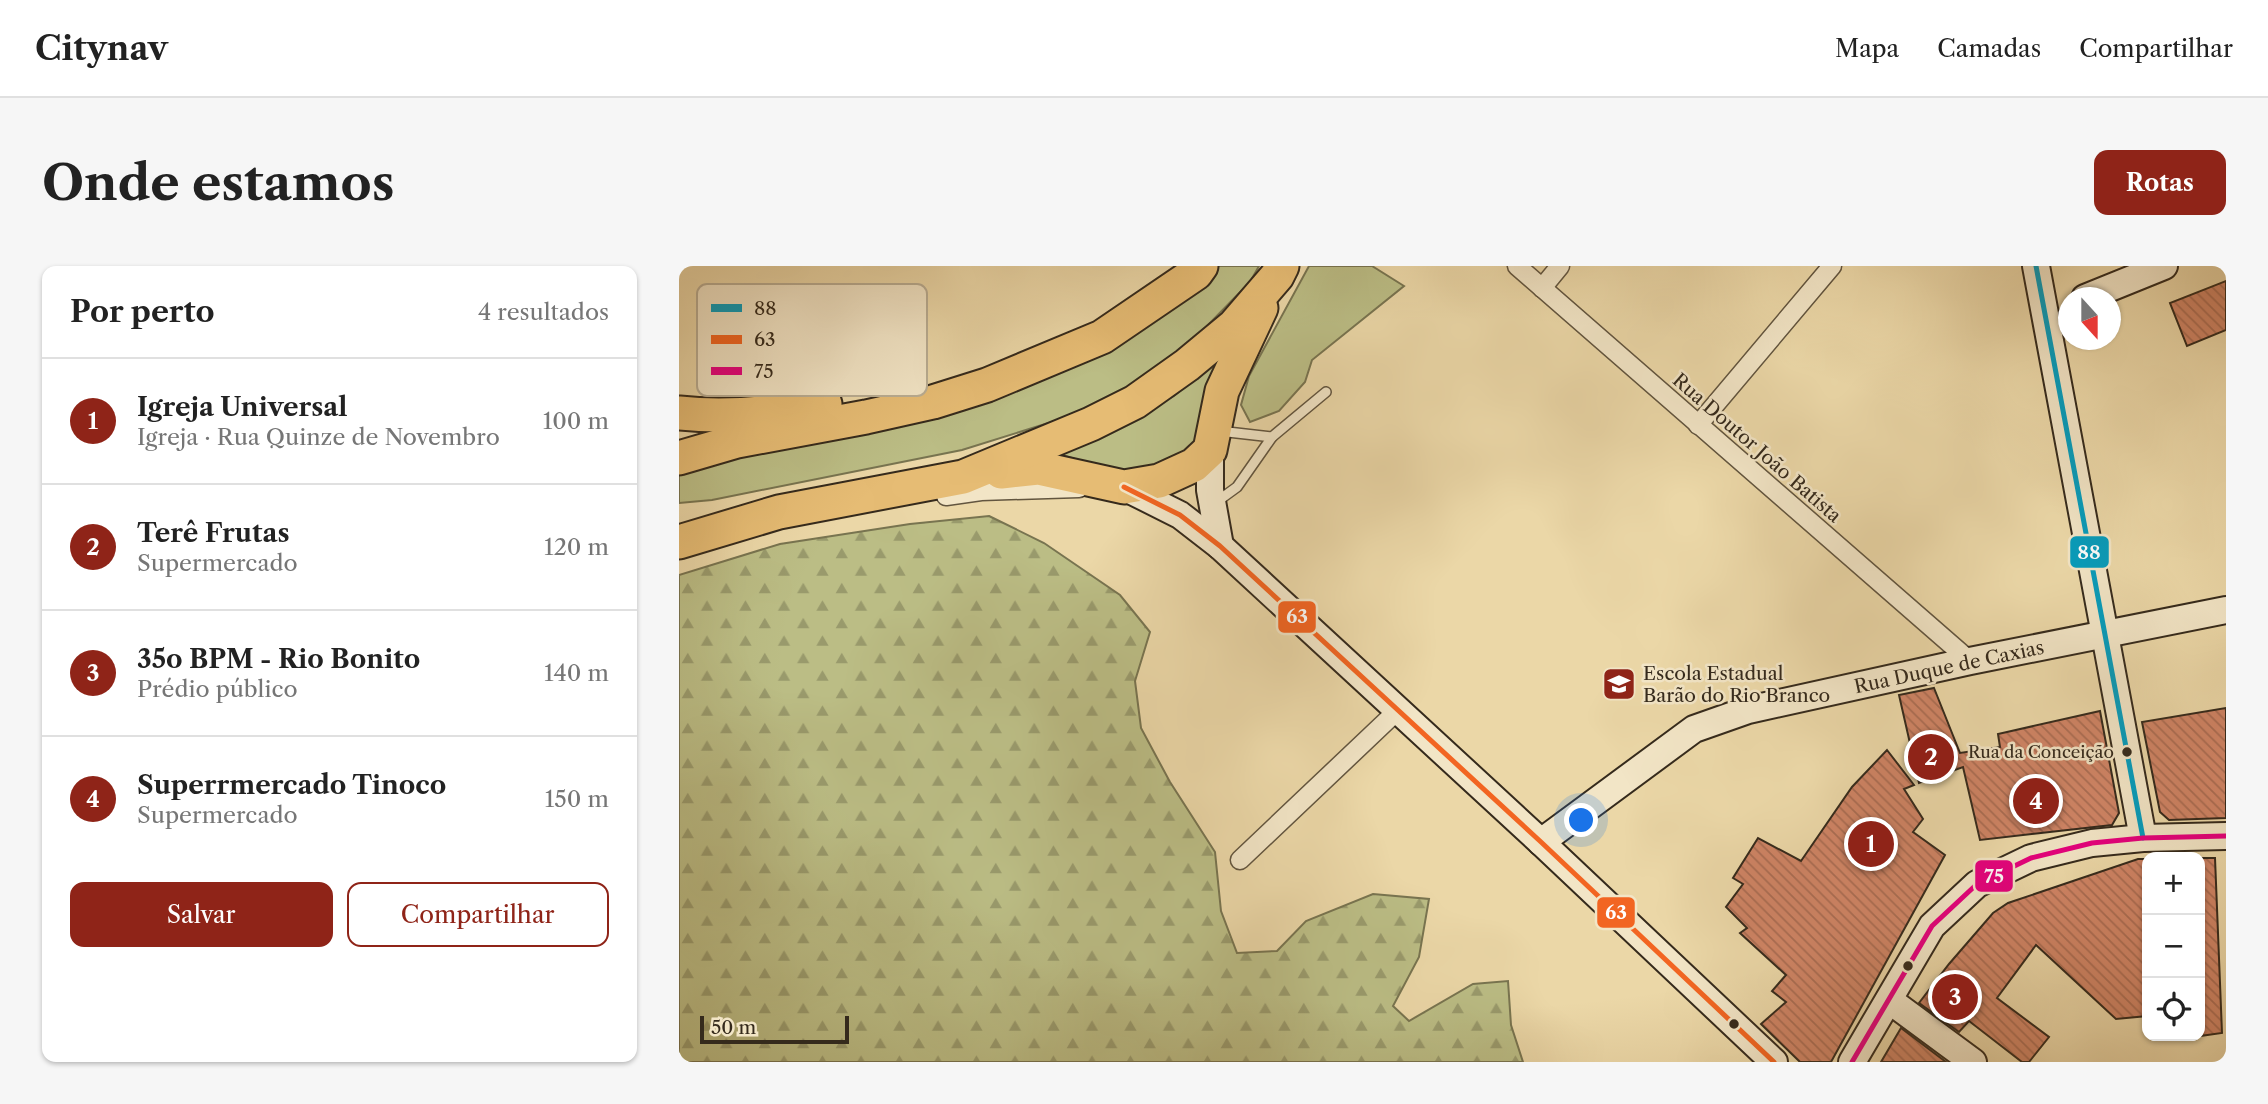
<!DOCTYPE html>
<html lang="pt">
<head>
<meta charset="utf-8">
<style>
	:root { --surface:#fff; --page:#f6f6f6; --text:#222; --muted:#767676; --line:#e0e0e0; --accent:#8f2418 }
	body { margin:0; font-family:"Libre Caslon Text",serif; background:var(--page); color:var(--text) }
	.controls { position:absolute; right:21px; bottom:21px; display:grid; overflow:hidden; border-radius:14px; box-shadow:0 2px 5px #0004 }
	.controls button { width:63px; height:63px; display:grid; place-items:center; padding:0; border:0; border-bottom:2px solid var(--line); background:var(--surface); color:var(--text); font:35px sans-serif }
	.compass { position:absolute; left:1379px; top:21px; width:63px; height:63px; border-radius:50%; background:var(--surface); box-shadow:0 2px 5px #0004; rotate:159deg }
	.scale { position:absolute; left:21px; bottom:18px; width:149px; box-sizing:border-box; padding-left:7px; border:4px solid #352a1c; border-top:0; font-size:19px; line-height:24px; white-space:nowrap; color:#352a1c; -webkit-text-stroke:5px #f2e5c6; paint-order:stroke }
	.you { position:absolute; left:903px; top:555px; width:24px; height:24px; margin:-18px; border:5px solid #fff; border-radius:50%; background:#1a73e8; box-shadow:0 0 0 10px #1a73e833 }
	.badge { display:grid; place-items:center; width:46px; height:46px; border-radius:50%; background:var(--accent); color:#fff; font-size:23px; font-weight:700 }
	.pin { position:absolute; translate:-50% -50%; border:4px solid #fff; box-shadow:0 2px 7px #0006 }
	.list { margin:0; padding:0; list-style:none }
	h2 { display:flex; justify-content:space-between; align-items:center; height:91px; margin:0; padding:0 28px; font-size:30px }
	h2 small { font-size:23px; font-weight:400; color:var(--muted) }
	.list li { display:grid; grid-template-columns:46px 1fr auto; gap:21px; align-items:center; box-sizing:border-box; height:126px; padding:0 28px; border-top:2px solid var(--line) }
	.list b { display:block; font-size:26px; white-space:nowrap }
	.list p { margin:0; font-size:23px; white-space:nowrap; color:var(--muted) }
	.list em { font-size:23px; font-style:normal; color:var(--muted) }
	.actions { display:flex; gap:14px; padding:21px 28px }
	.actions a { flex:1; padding:16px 0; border:2px solid var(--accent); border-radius:14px; text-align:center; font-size:24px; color:var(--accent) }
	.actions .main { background:var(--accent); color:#fff }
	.icon { flex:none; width:38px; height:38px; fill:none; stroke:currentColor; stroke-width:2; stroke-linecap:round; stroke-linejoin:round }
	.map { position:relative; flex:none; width:1547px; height:796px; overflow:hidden; border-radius:14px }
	header { display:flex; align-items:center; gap:42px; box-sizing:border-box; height:98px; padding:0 35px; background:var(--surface); border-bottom:2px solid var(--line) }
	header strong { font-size:33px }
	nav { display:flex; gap:38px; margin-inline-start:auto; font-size:24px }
	.intro { display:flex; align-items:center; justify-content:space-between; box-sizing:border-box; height:168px; padding:0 42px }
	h1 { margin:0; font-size:49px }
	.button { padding:18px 32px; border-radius:14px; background:var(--accent); color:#fff; font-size:24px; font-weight:700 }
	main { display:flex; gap:42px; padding:0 42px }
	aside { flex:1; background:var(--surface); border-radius:14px; box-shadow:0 2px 5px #0004 }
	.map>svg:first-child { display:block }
	.green { fill:#bbbd85; stroke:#787450; stroke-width:2 }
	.forest { fill:url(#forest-firs); stroke:#787450; stroke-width:2 }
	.building { fill:url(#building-back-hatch); stroke:#352a1c; stroke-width:2 }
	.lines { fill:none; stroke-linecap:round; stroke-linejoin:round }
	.lane-casing { stroke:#62553f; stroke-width:12 }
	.street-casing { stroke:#62553f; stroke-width:21 }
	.secondary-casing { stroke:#352a1c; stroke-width:30 }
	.highway-casing { stroke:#352a1c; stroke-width:37 }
	.lane { stroke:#f2e5c6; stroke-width:9 }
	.street { stroke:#f2e5c6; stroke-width:18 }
	.secondary { stroke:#f2e5c6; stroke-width:26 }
	.highway { stroke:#e6bc74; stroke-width:33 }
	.bus-1-casing { stroke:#f2e5c6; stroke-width:10 }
	.bus-2-casing { stroke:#f2e5c6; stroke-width:10 }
	.bus-3-casing { stroke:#f2e5c6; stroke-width:10 }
	.bus-1 { stroke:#059cbc; stroke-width:5 }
	.bus-2 { stroke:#f26522; stroke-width:5 }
	.bus-3 { stroke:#e5007d; stroke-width:5 }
	.bus-dot { fill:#352a1c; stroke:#f2e5c6; stroke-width:2.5 }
	.labels { text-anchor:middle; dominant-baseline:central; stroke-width:5; stroke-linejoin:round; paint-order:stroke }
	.bus-label { font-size:17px; fill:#352a1c; stroke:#f2e5c6; text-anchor:end }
	.street-label { font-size:19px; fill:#352a1c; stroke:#f2e5c6 }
	.poi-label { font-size:19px; fill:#352a1c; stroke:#f2e5c6; text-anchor:start }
	.key { fill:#f2e5c6; stroke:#b9ad93; stroke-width:2 }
	.key-label { font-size:19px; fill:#352a1c }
	.line-badge { stroke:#f2e5c6; stroke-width:2.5 }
	.badge-label { font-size:19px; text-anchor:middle; font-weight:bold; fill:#fff }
</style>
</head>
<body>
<header>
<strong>Citynav</strong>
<nav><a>Mapa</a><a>Camadas</a><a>Compartilhar</a></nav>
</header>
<div class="intro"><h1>Onde estamos</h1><a class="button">Rotas</a></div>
<main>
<aside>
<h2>Por perto<small>4 resultados</small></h2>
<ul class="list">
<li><span class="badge">1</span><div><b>Igreja Universal</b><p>Igreja · Rua Quinze de Novembro</p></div><em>100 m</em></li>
<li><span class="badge">2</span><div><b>Terê Frutas</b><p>Supermercado</p></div><em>120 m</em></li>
<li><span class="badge">3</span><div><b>35o BPM - Rio Bonito</b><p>Prédio público</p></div><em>140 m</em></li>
<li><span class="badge">4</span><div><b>Superrmercado Tinoco</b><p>Supermercado</p></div><em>150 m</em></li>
</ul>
<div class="actions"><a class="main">Salvar</a><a>Compartilhar</a></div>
</aside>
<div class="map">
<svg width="1547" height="796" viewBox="0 0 1547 796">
	<defs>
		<pattern id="forest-firs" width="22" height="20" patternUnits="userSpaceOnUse" patternTransform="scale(1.75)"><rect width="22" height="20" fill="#bbbd85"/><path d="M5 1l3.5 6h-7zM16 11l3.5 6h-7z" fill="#999a6c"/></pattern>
		<pattern id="building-back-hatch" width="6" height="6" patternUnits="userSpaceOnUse" patternTransform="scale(1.75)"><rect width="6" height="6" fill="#cf8465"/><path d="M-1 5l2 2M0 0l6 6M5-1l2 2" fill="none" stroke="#a96c52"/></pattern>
	</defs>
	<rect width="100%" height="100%" fill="#ebd7a7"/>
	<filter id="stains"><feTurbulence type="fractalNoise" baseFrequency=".00286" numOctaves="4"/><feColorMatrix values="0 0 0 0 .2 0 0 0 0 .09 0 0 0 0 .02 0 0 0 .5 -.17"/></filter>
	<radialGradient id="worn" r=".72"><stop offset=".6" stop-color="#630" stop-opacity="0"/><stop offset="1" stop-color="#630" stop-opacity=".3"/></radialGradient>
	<g class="green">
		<polygon points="539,0 580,0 571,16 485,104 395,149 283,184 33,234 0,237 0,207 26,197 303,129 526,15"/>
		<polygon points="630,0 693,0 725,20 633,94 626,116 600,145 571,156 562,139 570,110"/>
		<polygon points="550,83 516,177 501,198 443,208 371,185 418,168 495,130"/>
	</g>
	<polygon class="forest" points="310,250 365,277 441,329 471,366 456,415 462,462 491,516 536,586 542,645 558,687 598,685 627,655 694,628 750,633 740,691 714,740 730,755 794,718 829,715 832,759 844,796 0,796 0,309 101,278 231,258"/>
	<g class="building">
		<polygon points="1547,15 1547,64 1508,80 1491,37"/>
		<polygon points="1255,422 1281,487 1321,481 1319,468 1421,445 1440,547 1433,559 1301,574 1284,501 1240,517 1220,429"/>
		<polygon points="1547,442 1547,552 1490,554 1481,546 1463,456"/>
		<polygon points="1208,484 1235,519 1225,523 1244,553 1234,566 1266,589 1152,796 1121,796 1082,758 1107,736 1093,725 1107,709 1061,667 1068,662 1047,641 1064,618 1054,612 1079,572 1122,595 1173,521"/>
		<polygon points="1521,592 1536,592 1543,767 1521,770"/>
		<polygon points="1459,593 1468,593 1468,750 1437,753 1357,679 1318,732 1370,771 1350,796 1343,796 1290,755 1280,766 1240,737 1270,698 1314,647 1329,637"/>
		<polygon points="1222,762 1267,796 1202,796"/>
	</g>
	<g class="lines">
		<defs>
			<g id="lane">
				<polyline points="540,165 593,171"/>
				<polyline points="536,237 558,221 593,171 647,126"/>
			</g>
			<g id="street">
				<polyline points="838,0 1291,395"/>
				<polyline points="863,22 881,0"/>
				<polyline points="1019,159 1153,0"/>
				<polyline points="267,230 302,225 400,222"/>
				<polyline points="561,594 718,445"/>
			</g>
			<g id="secondary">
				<polyline points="1357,0 1464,572"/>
				<polyline points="1406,32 1485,0"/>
				<polyline points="531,184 531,224 541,280"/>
				<polyline points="445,221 501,249 541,280 862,576 1095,796"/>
				<polyline points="862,576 1015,463 1069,444 1291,395 1547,344"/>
				<polyline points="1210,734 1294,796"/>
				<polyline points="1173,796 1253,660 1298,618 1352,592 1413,577 1464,572 1547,570"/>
			</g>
			<g id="highway">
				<path d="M0,147C47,152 99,147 146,138"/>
				<polyline points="0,192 58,175 187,151 254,136 308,119 423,71 517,7 522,0"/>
				<polyline points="322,206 359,202 445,221 480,215 515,199 531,184 543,125 582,42"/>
				<polyline points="0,276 100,246 284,211 412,158 456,136 508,99 555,60 598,10 603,0"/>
			</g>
		</defs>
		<use href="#lane" class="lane-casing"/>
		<use href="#street" class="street-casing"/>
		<use href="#secondary" class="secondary-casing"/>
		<use href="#highway" class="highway-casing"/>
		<use href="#lane" class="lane"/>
		<use href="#street" class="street"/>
		<use href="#secondary" class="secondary"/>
		<use href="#highway" class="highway"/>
		<defs>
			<polyline id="bus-1" points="1357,0 1464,572"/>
			<polyline id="bus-2" points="445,221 501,249 541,280 862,576 1095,796"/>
			<polyline id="bus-3" points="1173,796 1253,660 1298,618 1352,592 1413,577 1464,572 1547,570"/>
		</defs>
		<use href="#bus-1" class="bus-1-casing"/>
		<use href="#bus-2" class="bus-2-casing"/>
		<use href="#bus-3" class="bus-3-casing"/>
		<use href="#bus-1" class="bus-1"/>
		<use href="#bus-2" class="bus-2"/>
		<use href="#bus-3" class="bus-3"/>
	</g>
	<defs>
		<symbol id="school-square" viewBox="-11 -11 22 22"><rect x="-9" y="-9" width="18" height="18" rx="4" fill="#8f2418" stroke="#f2e5c6"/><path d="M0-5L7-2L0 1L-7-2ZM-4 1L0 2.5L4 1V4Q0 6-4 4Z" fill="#fff"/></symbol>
	</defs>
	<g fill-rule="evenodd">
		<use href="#school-square" x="921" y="399" width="38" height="38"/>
	</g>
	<g class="bus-dot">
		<circle cx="1448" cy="486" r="6"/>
		<circle cx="1229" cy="700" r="6"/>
		<circle cx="1055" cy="758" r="6"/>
	</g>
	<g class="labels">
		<g class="bus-label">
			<text x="1435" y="486">Rua da Conceição</text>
		</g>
		<g class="street-label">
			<text transform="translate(1078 182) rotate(41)">Rua Doutor João Batista</text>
			<text transform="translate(1270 401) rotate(-12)">Rua Duque de Caxias</text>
		</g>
		<g class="poi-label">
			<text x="964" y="407">Escola Estadual<tspan x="964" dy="22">Barão do Rio Branco</tspan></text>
		</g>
	</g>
	<rect x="18" y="18" width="230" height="112" rx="10" class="key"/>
	<rect x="32" y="38" width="31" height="8" fill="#059cbc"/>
	<rect x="32" y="69" width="31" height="9" fill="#f26522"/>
	<rect x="32" y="101" width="31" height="8" fill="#e5007d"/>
	<g class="key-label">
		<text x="75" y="49">88</text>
		<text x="75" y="80">63</text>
		<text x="75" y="112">75</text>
	</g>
	<g class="line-badge">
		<rect x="1390" y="269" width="41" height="34" rx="7" fill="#059cbc"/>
		<rect x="598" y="334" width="40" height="34" rx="7" fill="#f26522"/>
		<rect x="1295" y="593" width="40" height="34" rx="7" fill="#e5007d"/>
		<rect x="917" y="630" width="40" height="33" rx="7" fill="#f26522"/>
	</g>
	<g class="badge-label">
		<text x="1410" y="293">88</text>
		<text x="618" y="357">63</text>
		<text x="1315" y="617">75</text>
		<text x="937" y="653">63</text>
	</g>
	<rect width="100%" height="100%" filter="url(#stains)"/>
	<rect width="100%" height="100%" fill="url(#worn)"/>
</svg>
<div class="controls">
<button>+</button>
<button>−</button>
<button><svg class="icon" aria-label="locate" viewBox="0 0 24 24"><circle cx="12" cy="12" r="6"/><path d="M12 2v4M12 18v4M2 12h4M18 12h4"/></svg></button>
</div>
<svg class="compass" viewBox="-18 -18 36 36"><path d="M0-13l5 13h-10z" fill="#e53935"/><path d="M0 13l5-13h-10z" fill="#767676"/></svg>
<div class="scale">50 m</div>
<div class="you"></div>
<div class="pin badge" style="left:1192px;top:578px">1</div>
<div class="pin badge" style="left:1252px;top:491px">2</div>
<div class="pin badge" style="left:1276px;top:731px">3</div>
<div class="pin badge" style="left:1357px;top:535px">4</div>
</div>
</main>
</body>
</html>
